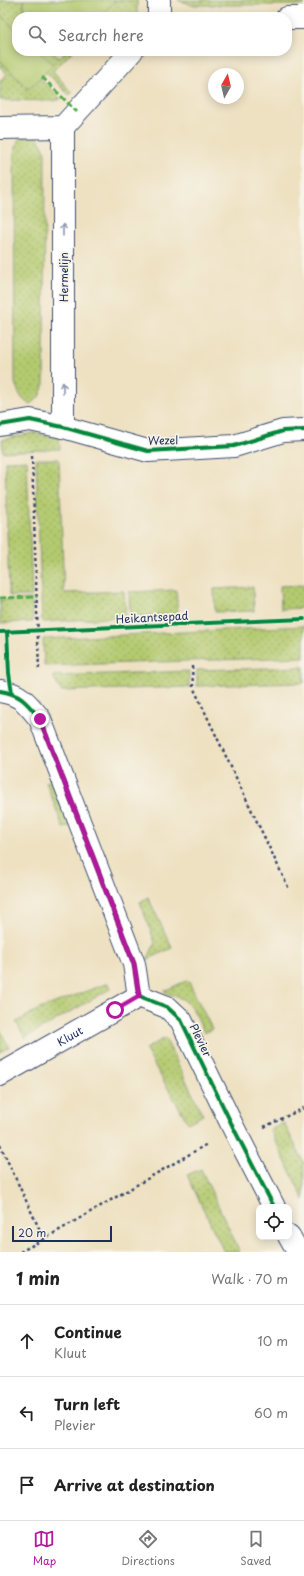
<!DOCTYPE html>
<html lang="en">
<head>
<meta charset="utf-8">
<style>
	:root { --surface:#fff; --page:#f2f2f2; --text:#222; --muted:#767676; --line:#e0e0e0; --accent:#b5179e }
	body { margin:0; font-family:"Playpen Sans",sans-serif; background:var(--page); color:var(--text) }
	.controls { position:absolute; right:12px; bottom:12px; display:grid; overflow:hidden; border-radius:8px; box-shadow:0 2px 10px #0003 }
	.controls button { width:36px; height:36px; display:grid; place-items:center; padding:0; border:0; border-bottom:1px solid var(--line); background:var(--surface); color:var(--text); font:20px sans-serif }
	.compass { position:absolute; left:208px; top:68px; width:36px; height:36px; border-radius:50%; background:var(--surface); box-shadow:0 2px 10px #0003; rotate:8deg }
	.scale { position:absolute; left:12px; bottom:10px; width:100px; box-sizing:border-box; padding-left:4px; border:2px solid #1b2f5e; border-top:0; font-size:11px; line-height:14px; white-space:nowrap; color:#1b2f5e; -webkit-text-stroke:3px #f7f3e8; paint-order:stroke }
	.stop { position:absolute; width:12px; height:12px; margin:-9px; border:3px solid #b5179e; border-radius:50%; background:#fff }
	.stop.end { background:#b5179e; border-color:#fff; box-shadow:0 1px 4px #0008 }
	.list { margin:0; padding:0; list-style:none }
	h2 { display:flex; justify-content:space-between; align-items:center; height:52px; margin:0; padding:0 16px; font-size:17px }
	h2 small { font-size:13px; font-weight:400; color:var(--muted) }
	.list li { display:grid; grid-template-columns:26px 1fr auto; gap:12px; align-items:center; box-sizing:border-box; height:72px; padding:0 16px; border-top:1px solid var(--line) }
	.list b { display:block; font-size:15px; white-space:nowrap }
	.list p { margin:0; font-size:13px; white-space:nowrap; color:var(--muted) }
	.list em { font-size:13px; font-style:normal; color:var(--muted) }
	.icon { flex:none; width:22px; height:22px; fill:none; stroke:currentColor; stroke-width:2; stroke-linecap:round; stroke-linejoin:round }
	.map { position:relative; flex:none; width:304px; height:1252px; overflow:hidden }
	.search { position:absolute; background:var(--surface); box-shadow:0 2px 10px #0003; left:12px; right:12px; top:12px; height:44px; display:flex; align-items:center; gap:10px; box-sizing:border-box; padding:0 14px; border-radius:16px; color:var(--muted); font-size:15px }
	.sheet { height:268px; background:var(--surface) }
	nav { display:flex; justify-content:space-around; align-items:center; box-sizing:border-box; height:56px; border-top:1px solid var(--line); background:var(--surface); font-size:11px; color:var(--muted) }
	nav a { display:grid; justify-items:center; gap:2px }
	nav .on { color:var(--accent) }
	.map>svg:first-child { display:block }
	.grass { fill:url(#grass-dots); stroke:#687c66 }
	.park { fill:#b4ca6f; stroke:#687c66 }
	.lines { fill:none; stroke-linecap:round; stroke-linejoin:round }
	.minor-casing { stroke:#3b4a6d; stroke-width:24 }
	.path { stroke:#3b4a6d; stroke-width:2.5; stroke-dasharray:3 3; stroke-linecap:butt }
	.minor { stroke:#fff; stroke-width:22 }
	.quiet { stroke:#52ab49; stroke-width:3; stroke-dasharray:6 3; stroke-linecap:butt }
	.cycleway-casing { stroke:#f7f3e8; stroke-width:6 }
	.cycleway { stroke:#00873e; stroke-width:4 }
	.oneway { stroke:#8d97ae }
	.route { stroke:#b5179e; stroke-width:5 }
	.labels { text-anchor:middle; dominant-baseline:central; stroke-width:3.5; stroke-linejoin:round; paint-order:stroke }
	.street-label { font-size:11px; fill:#1b2f5e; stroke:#f7f3e8 }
</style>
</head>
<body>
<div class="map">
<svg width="304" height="1252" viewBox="0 0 304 1252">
	<defs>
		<pattern id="grass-dots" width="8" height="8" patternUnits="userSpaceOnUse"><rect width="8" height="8" fill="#b4ca6f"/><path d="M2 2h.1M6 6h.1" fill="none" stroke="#92a45e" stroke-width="1.8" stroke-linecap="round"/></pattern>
	</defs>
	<rect width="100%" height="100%" fill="#f7f3e8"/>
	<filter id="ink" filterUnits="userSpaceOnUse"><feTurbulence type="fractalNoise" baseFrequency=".025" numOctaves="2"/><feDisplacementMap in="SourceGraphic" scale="8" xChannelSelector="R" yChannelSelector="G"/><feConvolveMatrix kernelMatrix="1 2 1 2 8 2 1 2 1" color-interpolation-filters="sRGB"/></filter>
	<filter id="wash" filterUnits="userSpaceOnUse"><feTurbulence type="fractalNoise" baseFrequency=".012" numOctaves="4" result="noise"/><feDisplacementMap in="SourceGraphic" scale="16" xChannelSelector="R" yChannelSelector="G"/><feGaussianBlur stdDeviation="0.9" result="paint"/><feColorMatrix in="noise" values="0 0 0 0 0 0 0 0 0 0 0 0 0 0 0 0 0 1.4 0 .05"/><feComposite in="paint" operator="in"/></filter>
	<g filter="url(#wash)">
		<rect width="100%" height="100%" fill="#eee1c1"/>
		<g class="grass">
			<polygon points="0,0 24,0 24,17 17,17 17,31 0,15"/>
			<polygon points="116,0 137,0 137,17 117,17 112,12 107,17 99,17"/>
			<polygon points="178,0 304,0 304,5 192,5"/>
			<polygon points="38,51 51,51 59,58 67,51 73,51 53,71 72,93 69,95 46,72 52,64"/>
			<polygon points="0,60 28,89 40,78 61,99 54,101 0,100 0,81 7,74 0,67"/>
			<path d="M37,136L43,147L45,152L44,385L39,397L30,404C21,401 18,391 15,383L14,152L19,138Z"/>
			<polygon points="33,433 59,438 60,449 3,452 2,440"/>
			<polygon points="36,459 59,459 64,593 124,591 126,617 42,622"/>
			<polygon points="27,460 32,596 9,596 5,461"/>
			<polygon points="304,585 304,608 281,609 280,586"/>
			<polygon points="253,587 254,611 215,612 214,589"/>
			<polygon points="176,590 178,614 130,617 129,592"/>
			<polygon points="32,599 33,622 0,623 0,600"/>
			<polygon points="304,626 304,657 44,666 43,639"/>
			<polygon points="304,667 304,683 197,686 197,670"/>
			<polygon points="189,671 189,687 61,691 53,676"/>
			<polygon points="51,781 70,826 63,828 46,782"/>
			<polygon points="148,897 172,948 147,960 155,943 140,902"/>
			<path d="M188,980L212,1029L204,1033C198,1019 193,1003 178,997C173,994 168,995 164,991Z"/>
			<polygon points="108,983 110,989 25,1038 16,1022 39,1009"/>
			<polygon points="0,1030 9,1047 0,1052"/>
			<polygon points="165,1038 203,1115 188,1123 145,1049"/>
			<polygon points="284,1123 304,1163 304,1200 270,1130"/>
			<polygon points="201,1169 240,1252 224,1252 187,1175"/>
		</g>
		<g class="park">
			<polygon points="24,0 116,0 99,17 24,17"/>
			<polygon points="0,15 17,31 17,51 38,51 53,64 42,77 28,89 0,60"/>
		</g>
	</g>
	<g filter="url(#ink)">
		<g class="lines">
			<defs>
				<g id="minor">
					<polyline points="159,17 159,0"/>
					<polyline points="287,18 304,18"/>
					<polyline points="0,128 63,127 132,51"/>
					<polyline points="0,425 30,420 63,427 148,451 234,446 283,431 304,430"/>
					<polyline points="63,427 63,127"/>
					<path d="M0,691C21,694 27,703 40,719L134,964L139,996L167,1007L181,1020L234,1129L274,1207"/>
					<path id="s1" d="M0,1075L139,996"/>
					<polyline points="289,1236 298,1252"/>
				</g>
			</defs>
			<use href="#minor" class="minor-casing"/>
			<g class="path">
				<polyline points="32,456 39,671"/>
				<polyline points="192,666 193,687 289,889"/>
				<polyline points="264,1127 304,1108"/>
				<polyline points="0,1145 44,1239 207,1144"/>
				<polyline points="20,1252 44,1239"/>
			</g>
			<use href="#minor" class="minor"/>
			<g class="quiet">
				<polyline points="42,77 77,112"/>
				<polyline points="0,598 37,597"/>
			</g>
			<defs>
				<g id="cycleway">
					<polyline points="0,425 30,420 63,427 148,451 234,446 283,431 304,430"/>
					<polyline points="0,632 304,619"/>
					<polyline points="7,632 9,673 12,693"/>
					<path d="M0,691C21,694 27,703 40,719L134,964L139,996L167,1007L181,1020L234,1129L274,1207"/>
				</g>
			</defs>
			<use href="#cycleway" class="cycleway-casing"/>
			<use href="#cycleway" class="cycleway"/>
		</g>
		<defs><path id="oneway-shaft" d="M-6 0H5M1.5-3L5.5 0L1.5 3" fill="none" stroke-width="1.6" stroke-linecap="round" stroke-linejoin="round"/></defs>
		<g class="oneway">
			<use href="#oneway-shaft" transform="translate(63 230) rotate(-90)"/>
			<use href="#oneway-shaft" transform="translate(63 388) rotate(-90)"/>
		</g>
	</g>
	<g class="lines" filter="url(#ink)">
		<polyline class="route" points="40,719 134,964 139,996 115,1010"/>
	</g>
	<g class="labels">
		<g class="street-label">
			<text transform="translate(63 277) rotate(-90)">Hermelijn</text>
			<text transform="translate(163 440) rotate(-1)">Wezel</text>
			<text transform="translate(152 617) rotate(-3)">Heikantsepad</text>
			<text stroke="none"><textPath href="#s1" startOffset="80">Kluut</textPath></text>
			<text transform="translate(201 1040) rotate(64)">Plevier</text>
		</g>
	</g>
</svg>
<div class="controls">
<button><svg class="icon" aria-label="locate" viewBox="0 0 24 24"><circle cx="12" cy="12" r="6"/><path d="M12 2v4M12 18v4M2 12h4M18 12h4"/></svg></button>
</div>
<svg class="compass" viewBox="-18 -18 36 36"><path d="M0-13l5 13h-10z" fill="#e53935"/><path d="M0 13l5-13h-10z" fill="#767676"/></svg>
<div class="scale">20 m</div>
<div class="stop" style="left:115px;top:1010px"></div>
<div class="stop end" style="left:40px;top:719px"></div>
<div class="search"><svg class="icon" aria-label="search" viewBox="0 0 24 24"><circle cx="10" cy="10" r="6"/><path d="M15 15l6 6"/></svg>Search here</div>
</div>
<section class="sheet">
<h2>1 min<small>Walk · 70 m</small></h2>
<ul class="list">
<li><svg class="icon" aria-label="ahead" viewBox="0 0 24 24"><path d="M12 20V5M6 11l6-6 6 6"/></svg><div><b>Continue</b><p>Kluut</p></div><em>10 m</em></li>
<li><svg class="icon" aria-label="left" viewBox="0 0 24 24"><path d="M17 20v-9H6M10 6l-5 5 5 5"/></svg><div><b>Turn left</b><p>Plevier</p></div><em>60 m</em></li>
<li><svg class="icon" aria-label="arrive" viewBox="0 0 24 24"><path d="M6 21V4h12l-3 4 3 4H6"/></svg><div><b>Arrive at destination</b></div></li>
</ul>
</section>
<nav>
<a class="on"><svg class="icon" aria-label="map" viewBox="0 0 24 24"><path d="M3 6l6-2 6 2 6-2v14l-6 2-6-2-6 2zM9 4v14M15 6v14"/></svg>Map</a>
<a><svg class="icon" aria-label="directions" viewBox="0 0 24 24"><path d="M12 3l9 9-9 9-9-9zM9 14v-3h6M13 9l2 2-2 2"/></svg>Directions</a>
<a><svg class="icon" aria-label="saved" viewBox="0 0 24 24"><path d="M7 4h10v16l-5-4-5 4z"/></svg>Saved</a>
</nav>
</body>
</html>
